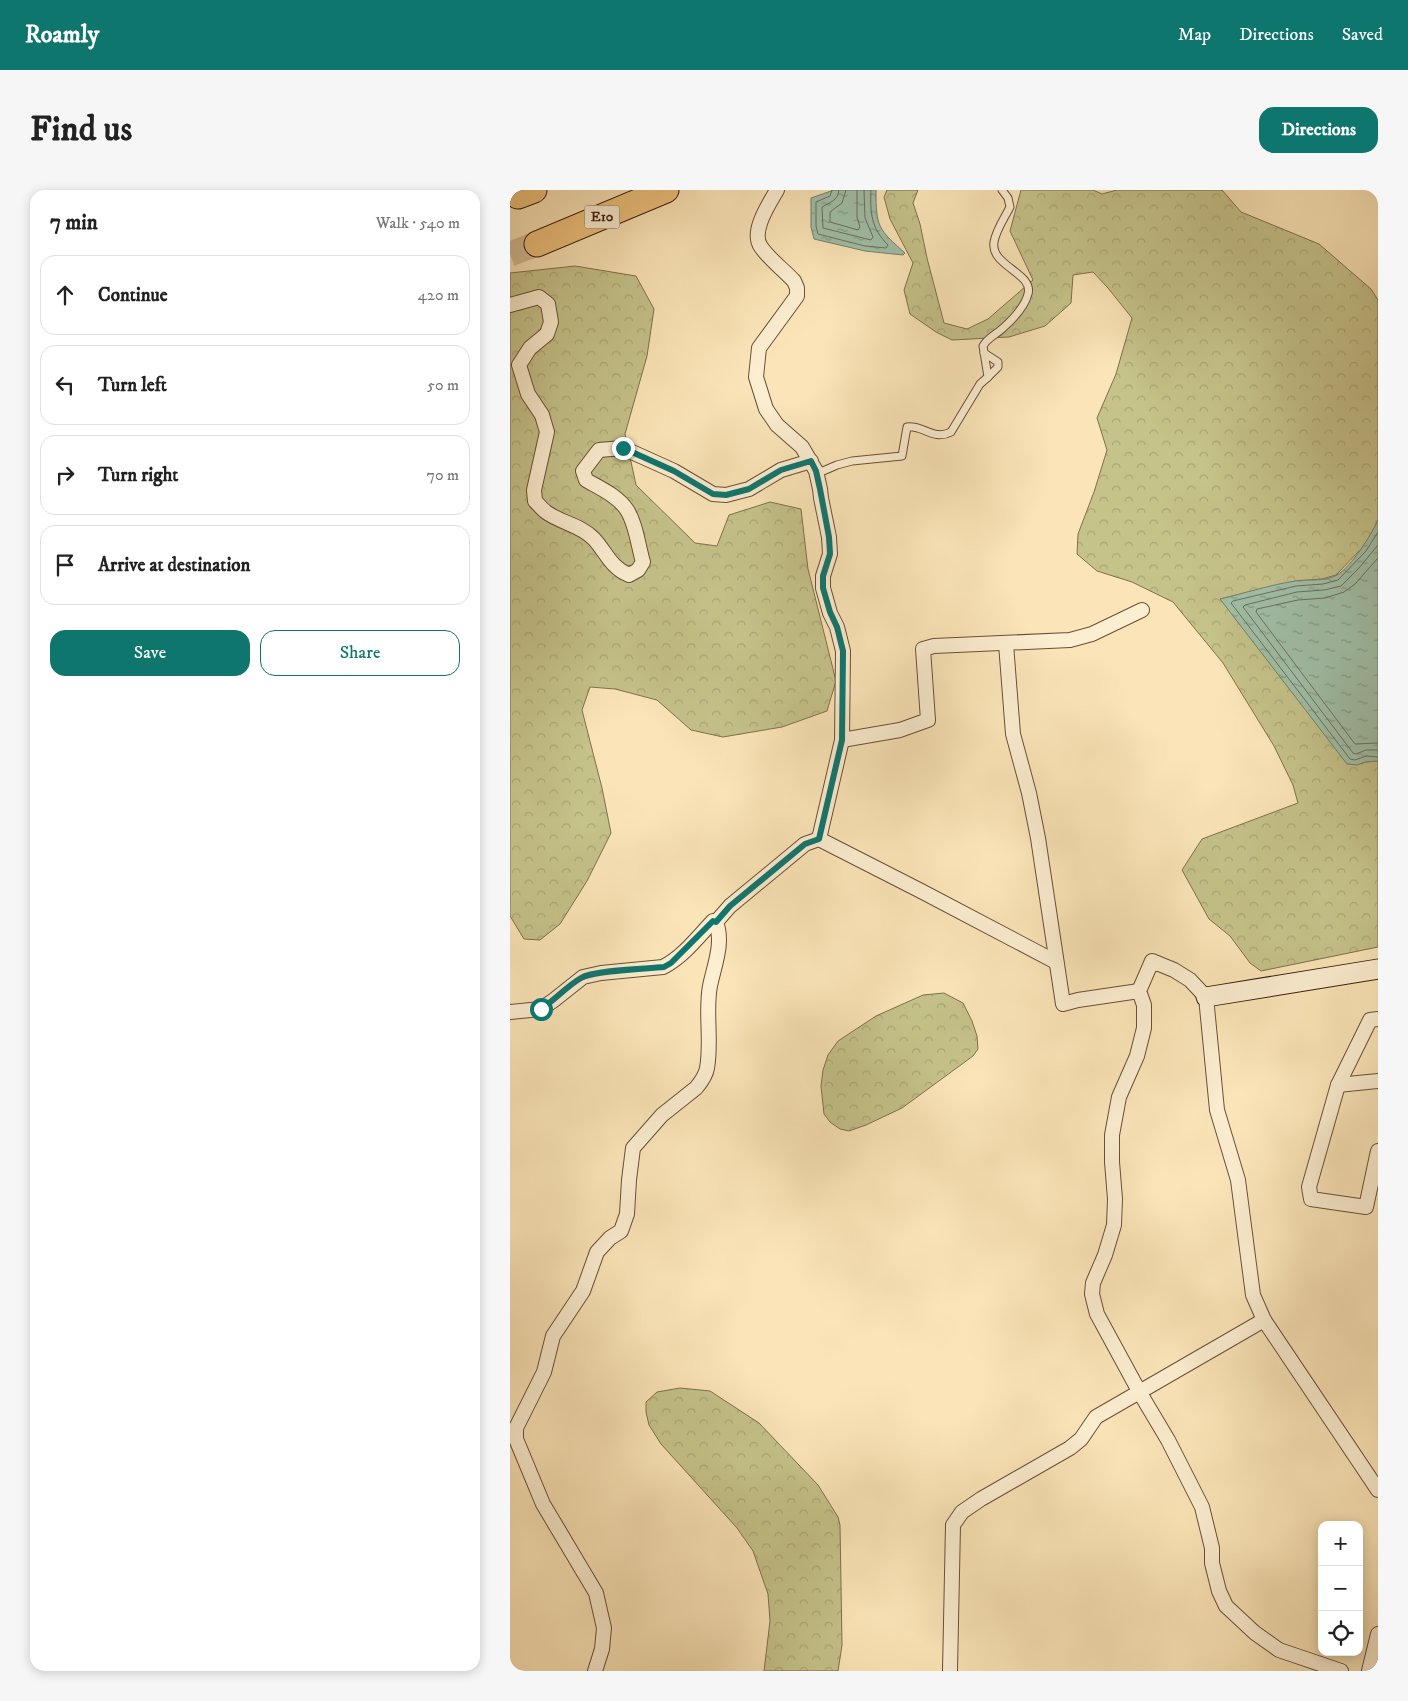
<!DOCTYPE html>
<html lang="en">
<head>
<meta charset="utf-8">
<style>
	:root { --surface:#fff; --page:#f6f6f6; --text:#222; --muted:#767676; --line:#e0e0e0; --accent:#0f766e }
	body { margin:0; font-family:"IM FELL DW Pica",serif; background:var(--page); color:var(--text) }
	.controls { position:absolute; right:15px; bottom:15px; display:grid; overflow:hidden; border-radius:10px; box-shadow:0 2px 12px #0003 }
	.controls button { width:45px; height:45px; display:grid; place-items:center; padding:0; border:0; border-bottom:1px solid var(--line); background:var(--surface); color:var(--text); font:25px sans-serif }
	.stop { position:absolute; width:15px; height:15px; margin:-11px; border:4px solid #0f766e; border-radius:50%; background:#fff }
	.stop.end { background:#0f766e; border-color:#fff; box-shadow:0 1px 5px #0008 }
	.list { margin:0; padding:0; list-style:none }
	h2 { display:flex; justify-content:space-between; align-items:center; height:65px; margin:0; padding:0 20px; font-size:21px }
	h2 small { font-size:16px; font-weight:400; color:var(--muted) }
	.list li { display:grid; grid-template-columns:32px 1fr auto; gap:15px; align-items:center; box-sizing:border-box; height:80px; margin:0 10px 10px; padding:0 10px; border:1px solid var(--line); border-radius:15px }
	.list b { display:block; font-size:19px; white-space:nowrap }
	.list em { font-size:16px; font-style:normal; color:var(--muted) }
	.actions { display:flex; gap:10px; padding:15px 20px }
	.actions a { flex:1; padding:11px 0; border:1px solid var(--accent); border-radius:15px; text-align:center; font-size:18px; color:var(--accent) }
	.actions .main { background:var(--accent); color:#fff }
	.icon { flex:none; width:28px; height:28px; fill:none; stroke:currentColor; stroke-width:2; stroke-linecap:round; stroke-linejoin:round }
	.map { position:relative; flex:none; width:868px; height:1481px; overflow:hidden; border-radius:15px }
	header { display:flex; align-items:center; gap:30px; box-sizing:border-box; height:70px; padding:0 25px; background:var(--accent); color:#fff }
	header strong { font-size:24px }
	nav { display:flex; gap:28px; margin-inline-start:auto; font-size:18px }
	.intro { display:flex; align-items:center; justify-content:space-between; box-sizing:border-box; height:120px; padding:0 30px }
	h1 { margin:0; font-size:35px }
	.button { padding:12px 22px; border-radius:15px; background:var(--accent); color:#fff; font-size:18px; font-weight:700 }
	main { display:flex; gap:30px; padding:0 30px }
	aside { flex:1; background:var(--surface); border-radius:15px; box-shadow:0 2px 12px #0003 }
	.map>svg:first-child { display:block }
	.forest { fill:url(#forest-crowns); stroke:#7f704c }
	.water { fill:url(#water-ripples); stroke:#777f6b }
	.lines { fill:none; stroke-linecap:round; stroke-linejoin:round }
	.shore { stroke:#6c6e5c; stroke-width:1 }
	.highway-tunnel { stroke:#d4bd96; stroke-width:25; stroke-dasharray:25 12; stroke-linecap:butt }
	.lane-casing { stroke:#6a4f38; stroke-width:9 }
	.street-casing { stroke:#6a4f38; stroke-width:16 }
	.secondary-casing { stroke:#391d0e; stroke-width:21 }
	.highway-casing { stroke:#391d0e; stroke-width:27 }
	.lane { stroke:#fceed1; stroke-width:7 }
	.street { stroke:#fceed1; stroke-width:14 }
	.secondary { stroke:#fceed1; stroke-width:19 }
	.highway { stroke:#eec27c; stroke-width:25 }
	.route { stroke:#0f766e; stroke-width:6 }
	.labels { text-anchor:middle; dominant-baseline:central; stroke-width:4.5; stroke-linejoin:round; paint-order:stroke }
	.shield { fill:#fceed1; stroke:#745c48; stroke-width:1 }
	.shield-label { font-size:14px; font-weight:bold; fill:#391d0e }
</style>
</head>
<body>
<header>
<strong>Roamly</strong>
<nav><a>Map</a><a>Directions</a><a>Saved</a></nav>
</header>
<div class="intro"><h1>Find us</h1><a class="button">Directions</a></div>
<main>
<aside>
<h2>7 min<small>Walk · 540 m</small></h2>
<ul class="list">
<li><svg class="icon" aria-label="ahead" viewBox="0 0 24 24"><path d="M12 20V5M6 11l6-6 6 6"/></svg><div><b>Continue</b></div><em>420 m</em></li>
<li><svg class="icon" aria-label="left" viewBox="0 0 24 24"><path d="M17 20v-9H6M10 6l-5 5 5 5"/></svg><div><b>Turn left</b></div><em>50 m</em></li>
<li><svg class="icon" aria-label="right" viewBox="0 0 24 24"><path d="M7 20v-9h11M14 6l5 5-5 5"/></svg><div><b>Turn right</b></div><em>70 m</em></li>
<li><svg class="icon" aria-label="arrive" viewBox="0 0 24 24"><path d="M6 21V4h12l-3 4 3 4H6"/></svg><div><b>Arrive at destination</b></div></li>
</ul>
<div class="actions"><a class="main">Save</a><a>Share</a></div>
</aside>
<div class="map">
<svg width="868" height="1481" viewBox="0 0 868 1481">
	<defs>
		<pattern id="forest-crowns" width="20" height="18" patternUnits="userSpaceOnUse" patternTransform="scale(1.25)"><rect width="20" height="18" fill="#c5c28a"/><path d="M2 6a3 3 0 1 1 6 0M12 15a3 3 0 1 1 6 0" fill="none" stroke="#aaa676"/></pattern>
		<pattern id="water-ripples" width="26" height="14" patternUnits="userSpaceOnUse" patternTransform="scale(1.25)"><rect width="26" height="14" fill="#a0c0a9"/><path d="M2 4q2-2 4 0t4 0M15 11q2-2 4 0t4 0" fill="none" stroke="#839b88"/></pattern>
	</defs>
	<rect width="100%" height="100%" fill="#fbe5b8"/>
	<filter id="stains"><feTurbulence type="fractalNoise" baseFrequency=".004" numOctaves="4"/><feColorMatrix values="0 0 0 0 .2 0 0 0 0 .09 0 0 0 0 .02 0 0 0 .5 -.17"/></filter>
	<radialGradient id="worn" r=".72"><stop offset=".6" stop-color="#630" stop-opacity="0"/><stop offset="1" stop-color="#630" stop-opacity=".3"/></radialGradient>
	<g class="forest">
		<polygon points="377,0 408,0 403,13 410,34 417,68 434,133 457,139 478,129 523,90 500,41 511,0 583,0 592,4 607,0 712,0 731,22 809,54 861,99 868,110 868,330 861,346 852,358 826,385 812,389 786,391 710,409 851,574 855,572 868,571 868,757 751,781 740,773 720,746 699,729 672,680 692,649 788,613 783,595 764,556 713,473 663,412 622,392 587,381 567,364 568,344 584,302 597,260 587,228 606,184 622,128 598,98 583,82 563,85 561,113 535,136 499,147 442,150 426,142 400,124 394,100 403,73 380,29 374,7"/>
		<polygon points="65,76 126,86 144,119 137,166 115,244 126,295 185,353 207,356 219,325 260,312 291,319 298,379 326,491 317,521 272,537 213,547 181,540 147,510 105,499 80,497 72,520 92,598 101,643 77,691 50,734 30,750 14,749 0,726 0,83"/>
		<polygon points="434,803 453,813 462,831 467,846 468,859 463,866 392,918 356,935 339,941 330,939 320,932 314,924 311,896 313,880 318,865 328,851 366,826 413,805"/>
		<polygon points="170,1198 200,1201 249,1233 308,1295 328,1327 330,1335 332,1455 328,1481 254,1481 260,1431 258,1404 243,1361 227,1338 151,1254 139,1235 136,1222 136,1212 147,1202"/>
	</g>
	<g class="water">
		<path d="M324,0H366C366,37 368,39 395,63L393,65L355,61L304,49L301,37V8Z"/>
		<path d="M868,330V571L855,572L847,575L837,574L710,409C735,403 760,395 785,391C798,389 815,392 827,385C842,376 861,345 868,330Z"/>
	</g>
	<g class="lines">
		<g class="shore">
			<path d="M322,0L320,6L306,12V36L308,44L355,56L376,58L378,55C361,38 360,23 361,0"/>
			<path d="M329,0C328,11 320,12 312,17L313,38L361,50L363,47L355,28L354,0"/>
			<polyline points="336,0 332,13 320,22 320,32 348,40 350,37 347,27 347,0"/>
			<polyline points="868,342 856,361 828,390 813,394 786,396 723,411 721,413 840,569 845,570 856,566 868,567"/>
			<polyline points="868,355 849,378 831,396 814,400 787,402 735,415 733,417 843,563 846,564 856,560 868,560"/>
			<polyline points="868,368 845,394 834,402 815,408 788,410 747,419 746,422 845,554 868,553"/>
		</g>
		<polyline class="highway-tunnel" points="0,64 27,54"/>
		<defs>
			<g id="lane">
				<polyline points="474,163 488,172 488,177 478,187"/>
				<path d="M306,284L327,275L342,271L392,266L397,237C414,235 423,251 441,242L470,194L478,187L473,156C477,148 487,144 493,138C502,130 515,116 518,104C524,83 480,76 484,52C486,40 494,29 500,17L498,8L492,0"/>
			</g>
			<g id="street">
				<path d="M267,0C259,14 240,42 251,57C260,70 273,79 284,91L287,98V106L249,158L246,187L256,219L267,235L292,257L306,281L310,299L311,308L319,347L320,364L313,386V398L320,423L327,437L333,461L332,550L309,649"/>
				<path d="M0,115L29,107L38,114L41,132L37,144L20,158L9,175L18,204L32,225L37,242L24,300L25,311C29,315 32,319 36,322C51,333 71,335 84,349C96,362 101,378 119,385L128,380L133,372C128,355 126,334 117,320C108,306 90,298 76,290L73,281L89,260L113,258L164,281L203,304L216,305L239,299L271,280L301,271"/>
				<polyline points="496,454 503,544 519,603 528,648 553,814 568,810 629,801"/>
				<polyline points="332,550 390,540 418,530 413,459 424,456 560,450 582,444 632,420"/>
				<path d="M0,822L31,819L44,810L73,787L91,783L153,777C173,767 188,747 203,731L206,732"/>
				<polyline points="868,829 860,830 828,895 799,997 801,1009 856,1017 868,961"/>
				<polyline points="828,895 868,891"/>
				<path d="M85,1481L92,1459L94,1438L86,1403L33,1314L6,1249V1238L34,1182L43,1146L73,1101L87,1062L100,1048L111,1041L117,1024L119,990L123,958L152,925L186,898C191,892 196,885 197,878C202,852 195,821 200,796C204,776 214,753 206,732L220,716L295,654L309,649L411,701L546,772"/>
				<polyline points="440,1481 443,1335 452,1322 471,1309 560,1258 571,1249 586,1227 754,1130"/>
				<polyline points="831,1481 769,1460 745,1443 716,1416 709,1401 702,1373 702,1358 692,1317 658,1250 630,1203 587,1124 582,1104 583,1093 595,1065 604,1035 605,1009 602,972 602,945 609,907 627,866 634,838 634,815 629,801 642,771 664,780 680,790 696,807 707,920 728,990 743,1105 754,1130 868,1300"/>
				<polyline points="859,1481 868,1444"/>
			</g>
			<polyline id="secondary" points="696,807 868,779"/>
			<g id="highway">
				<polyline points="8,6 24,0"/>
				<polyline points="27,54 156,0"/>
			</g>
		</defs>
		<use href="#lane" class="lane-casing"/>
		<use href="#street" class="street-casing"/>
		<use href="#secondary" class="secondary-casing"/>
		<use href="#highway" class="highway-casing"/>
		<use href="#lane" class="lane"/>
		<use href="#street" class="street"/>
		<use href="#secondary" class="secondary"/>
		<use href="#highway" class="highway"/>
	</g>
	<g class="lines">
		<path class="route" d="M31,819C45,810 57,796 71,788C84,780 136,779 154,777L161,773L203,731L206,732L220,716L295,654L309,649L332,550L333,461L327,437L320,422L313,398V386L320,364L319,347L310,299L306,281L301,271L271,280L239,299L216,305L203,304L164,281L113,258"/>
	</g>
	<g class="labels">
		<rect class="shield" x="74.5" y="15.5" width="35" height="23" rx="4"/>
		<g class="shield-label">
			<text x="92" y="27">E10</text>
		</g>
	</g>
	<rect width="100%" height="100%" filter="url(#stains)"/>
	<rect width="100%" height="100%" fill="url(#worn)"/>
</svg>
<div class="controls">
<button>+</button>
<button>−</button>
<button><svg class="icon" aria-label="locate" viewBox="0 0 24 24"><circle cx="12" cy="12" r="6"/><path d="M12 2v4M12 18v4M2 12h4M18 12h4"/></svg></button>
</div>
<div class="stop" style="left:31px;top:819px"></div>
<div class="stop end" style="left:113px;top:258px"></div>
</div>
</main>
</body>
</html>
